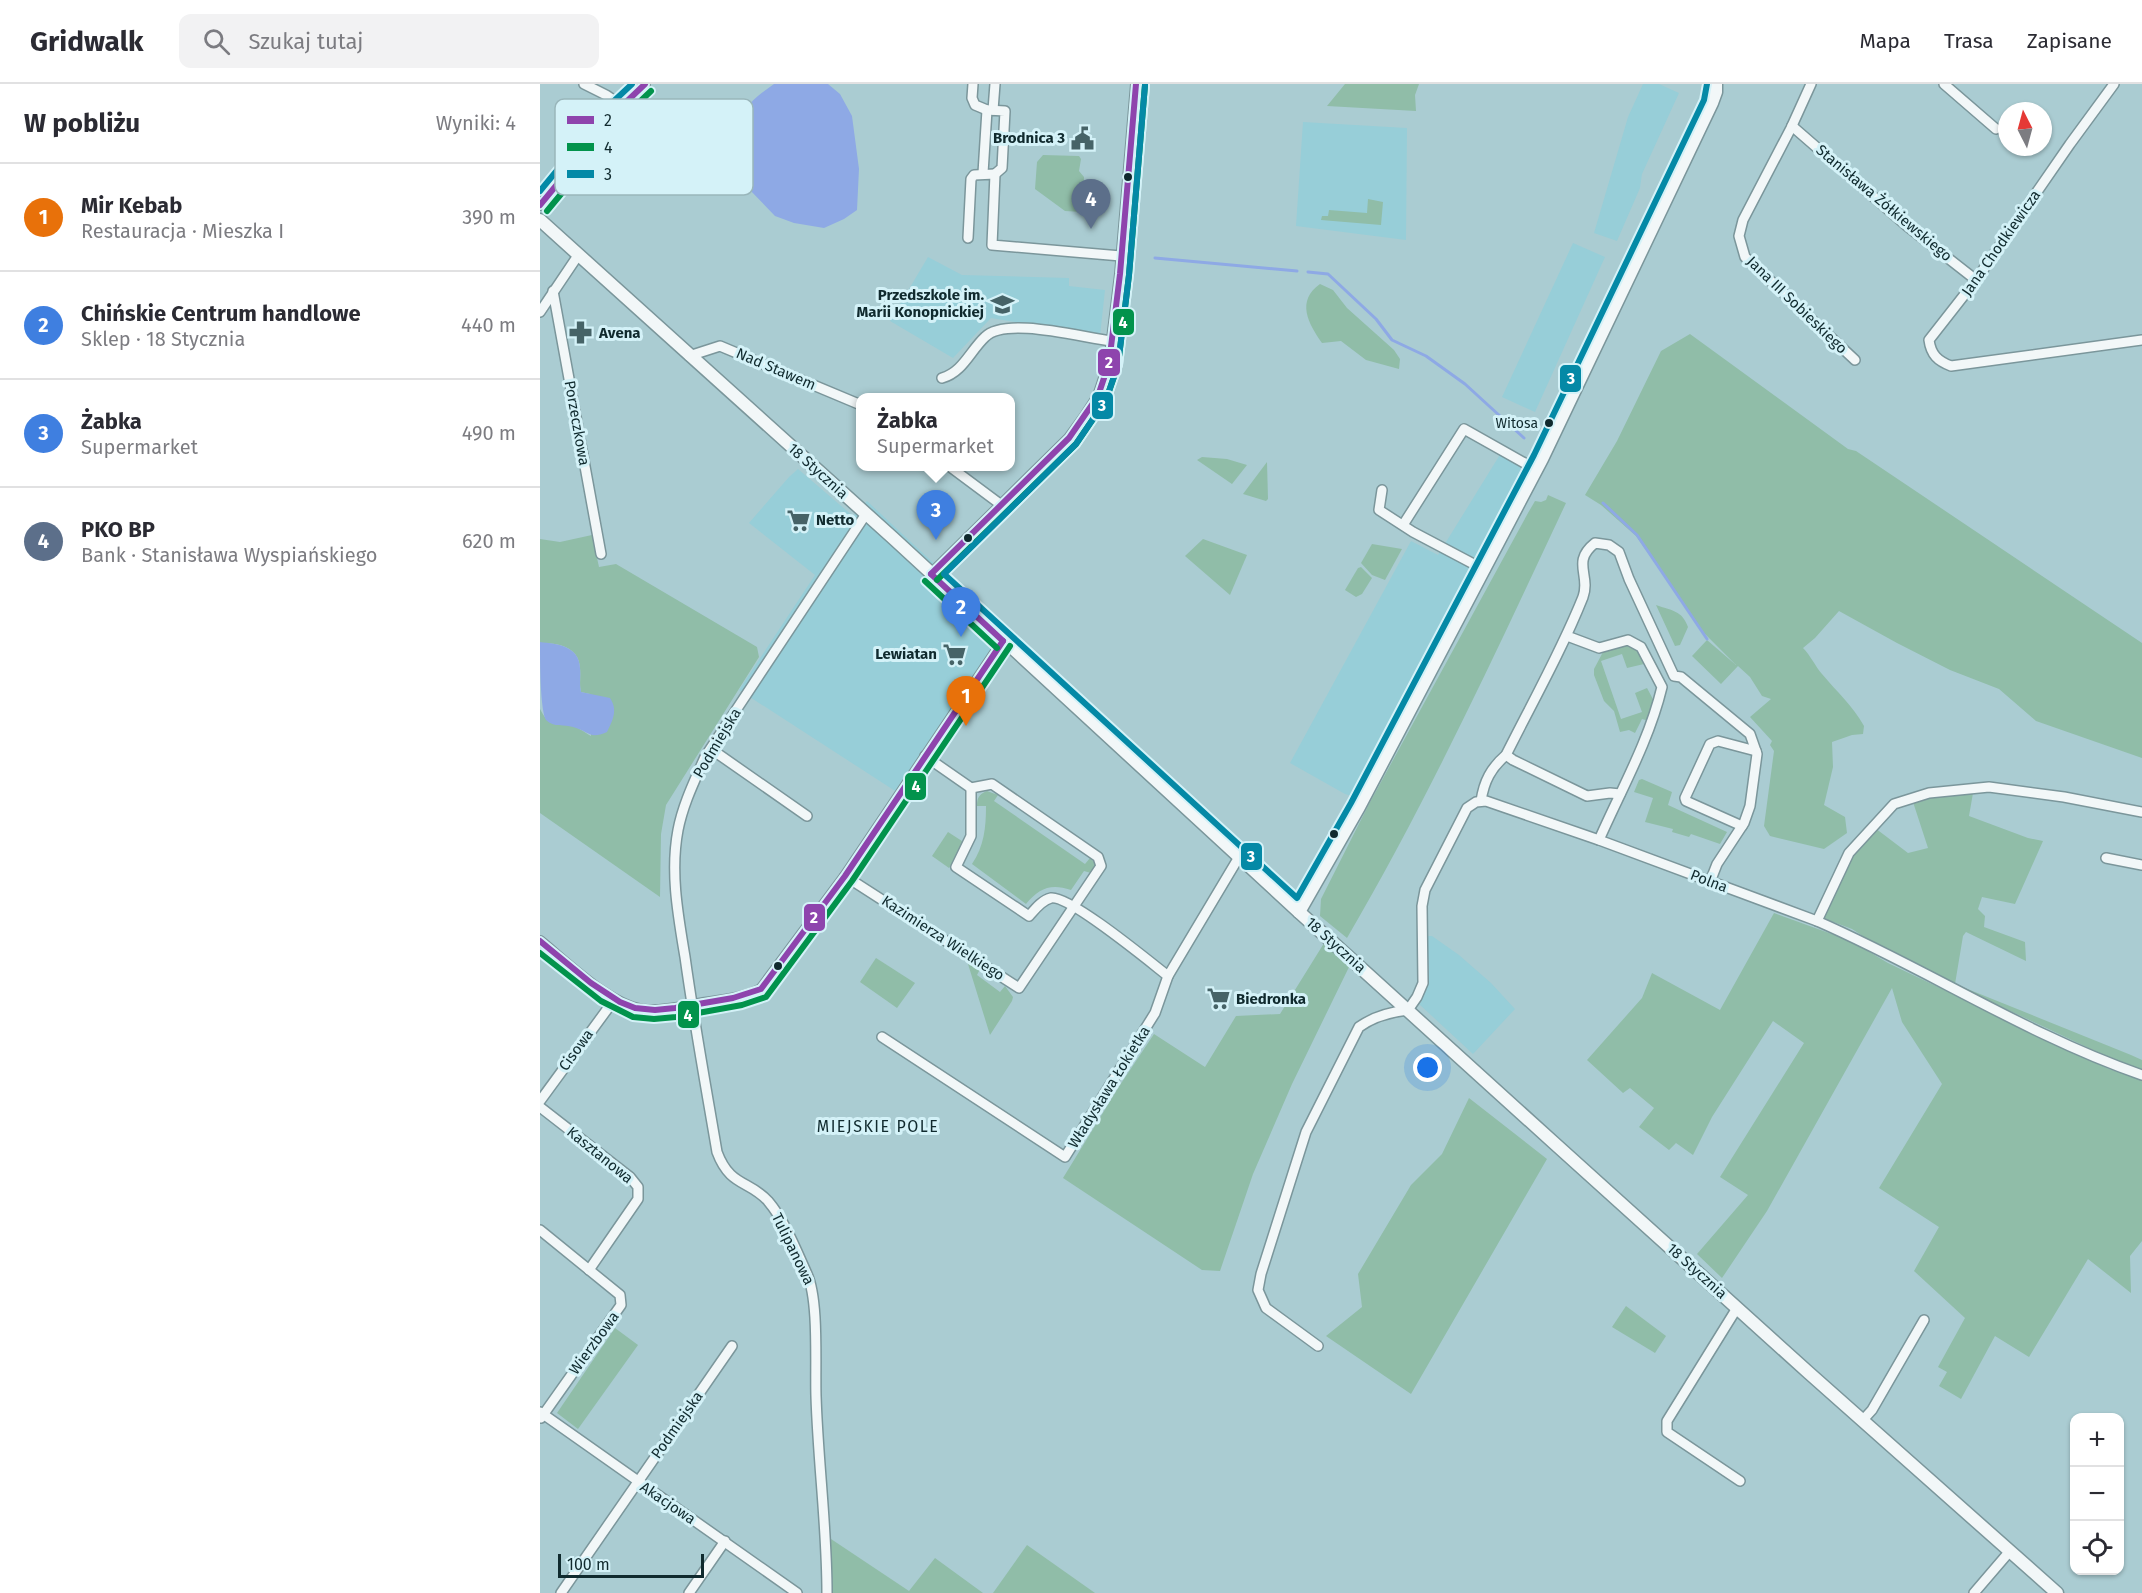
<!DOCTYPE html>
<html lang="pl">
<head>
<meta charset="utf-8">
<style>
	:root { --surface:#fff; --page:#f2f2f3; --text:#2b2b33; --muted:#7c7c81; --line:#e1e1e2; --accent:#7c3aed }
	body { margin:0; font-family:"Fira Sans",sans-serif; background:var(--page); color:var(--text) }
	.controls { position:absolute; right:18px; bottom:18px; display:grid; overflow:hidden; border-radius:12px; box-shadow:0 2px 4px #0004 }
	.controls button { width:54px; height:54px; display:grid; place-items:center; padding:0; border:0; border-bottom:2px solid var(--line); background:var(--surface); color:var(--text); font:30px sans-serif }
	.compass { position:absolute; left:1458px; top:18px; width:54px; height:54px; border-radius:50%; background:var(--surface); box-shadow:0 2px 4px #0004; rotate:354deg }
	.scale { position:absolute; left:18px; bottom:15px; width:146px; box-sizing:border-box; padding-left:6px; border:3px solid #102a2e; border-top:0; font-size:16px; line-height:21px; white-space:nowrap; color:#102a2e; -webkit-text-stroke:4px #d4f2f8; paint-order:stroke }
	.you { position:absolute; left:888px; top:984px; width:21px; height:21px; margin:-15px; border:4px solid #fff; border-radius:50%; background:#1a73e8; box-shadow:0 0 0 9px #1a73e833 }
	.badge { display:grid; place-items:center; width:39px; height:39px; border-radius:50%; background:var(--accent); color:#fff; font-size:20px; font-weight:700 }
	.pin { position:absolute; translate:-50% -50px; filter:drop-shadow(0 2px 3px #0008) }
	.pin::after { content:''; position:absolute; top:32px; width:21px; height:18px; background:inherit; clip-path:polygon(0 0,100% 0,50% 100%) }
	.popup { position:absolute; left:316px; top:309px; width:159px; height:78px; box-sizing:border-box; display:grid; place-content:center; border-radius:12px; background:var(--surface); filter:drop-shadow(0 2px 4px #0005); font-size:20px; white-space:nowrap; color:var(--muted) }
	.popup b { font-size:22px; color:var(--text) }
	.popup::after { content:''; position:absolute; left:50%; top:100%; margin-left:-12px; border:12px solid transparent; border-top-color:var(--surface) }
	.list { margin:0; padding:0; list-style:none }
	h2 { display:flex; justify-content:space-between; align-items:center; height:78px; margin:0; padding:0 24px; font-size:26px }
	h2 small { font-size:20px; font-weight:400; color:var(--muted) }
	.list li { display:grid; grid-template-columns:39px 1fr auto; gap:18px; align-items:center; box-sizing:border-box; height:108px; padding:0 24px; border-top:2px solid var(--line) }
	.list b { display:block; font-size:22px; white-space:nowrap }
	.list p { margin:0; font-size:20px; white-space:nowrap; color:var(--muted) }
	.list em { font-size:20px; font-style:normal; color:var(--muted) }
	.icon { flex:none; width:33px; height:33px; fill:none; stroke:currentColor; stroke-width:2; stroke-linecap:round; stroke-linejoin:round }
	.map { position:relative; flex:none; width:1602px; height:1509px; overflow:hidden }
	header { display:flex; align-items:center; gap:36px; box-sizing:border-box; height:84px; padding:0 30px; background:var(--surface); border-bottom:2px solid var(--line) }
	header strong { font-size:28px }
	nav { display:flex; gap:33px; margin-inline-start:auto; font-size:21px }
	.search { width:420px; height:54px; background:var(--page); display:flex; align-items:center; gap:15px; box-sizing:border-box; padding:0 21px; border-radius:12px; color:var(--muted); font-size:22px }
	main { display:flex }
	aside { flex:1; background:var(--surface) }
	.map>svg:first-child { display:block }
	.built { fill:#97ced8 }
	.green { fill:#90bda8 }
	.water { fill:#8ea9e5 }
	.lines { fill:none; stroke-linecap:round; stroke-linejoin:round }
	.stream { stroke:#8ea9e5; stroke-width:3 }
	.minor-casing { stroke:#7b969b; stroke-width:12 }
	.tertiary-casing { stroke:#7b969b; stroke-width:15 }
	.minor { stroke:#f2f7f8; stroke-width:9 }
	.tertiary { stroke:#f2f7f8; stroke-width:12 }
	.bus-1-casing { stroke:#d4f2f8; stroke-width:10 }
	.bus-2-casing { stroke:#d4f2f8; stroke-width:10 }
	.bus-3-casing { stroke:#d4f2f8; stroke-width:10 }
	.bus-1 { stroke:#8e44ad; stroke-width:6 }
	.bus-2 { stroke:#02934c; stroke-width:6 }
	.bus-3 { stroke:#0489a6; stroke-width:6 }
	.bus-dot { fill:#102a2e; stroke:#d4f2f8; stroke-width:2 }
	.labels { text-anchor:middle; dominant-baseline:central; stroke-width:6; stroke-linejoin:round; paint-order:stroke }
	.bus-label { font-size:14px; fill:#102a2e; stroke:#d4f2f8; text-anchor:end }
	.poi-label { font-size:15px; font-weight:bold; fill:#102a2e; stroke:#d4f2f8; text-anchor:end }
	.street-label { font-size:15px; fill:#102a2e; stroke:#d4f2f8 }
	.neighbourhood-label { font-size:16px; letter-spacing:1.5px; fill:#102a2e; stroke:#d4f2f8 }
	.key { fill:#d4f2f8; stroke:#99b6bb; stroke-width:1.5 }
	.key-label { font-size:16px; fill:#102a2e }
	.line-badge { stroke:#d4f2f8; stroke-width:2 }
	.badge-label { font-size:16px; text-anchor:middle; font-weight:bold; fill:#fff }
</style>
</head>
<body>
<header>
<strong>Gridwalk</strong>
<div class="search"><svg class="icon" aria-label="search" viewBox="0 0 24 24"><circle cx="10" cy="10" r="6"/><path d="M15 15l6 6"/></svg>Szukaj tutaj</div>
<nav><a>Mapa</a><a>Trasa</a><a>Zapisane</a></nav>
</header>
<main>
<aside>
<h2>W pobliżu<small>Wyniki: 4</small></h2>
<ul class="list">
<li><span class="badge" style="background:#e8710a">1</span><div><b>Mir Kebab</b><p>Restauracja · Mieszka I</p></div><em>390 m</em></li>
<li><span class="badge" style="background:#3f7fe0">2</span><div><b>Chińskie Centrum handlowe</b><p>Sklep · 18 Stycznia</p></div><em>440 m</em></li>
<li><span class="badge" style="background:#3f7fe0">3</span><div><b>Żabka</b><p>Supermarket</p></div><em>490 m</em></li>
<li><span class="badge" style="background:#5c6f8a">4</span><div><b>PKO BP</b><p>Bank · Stanisława Wyspiańskiego</p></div><em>620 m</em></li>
</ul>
</aside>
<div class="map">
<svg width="1602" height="1509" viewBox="0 0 1602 1509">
	<rect width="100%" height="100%" fill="#aaccd2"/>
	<g class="built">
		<polygon points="1103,0 1119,0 1139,9 1102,90 1100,104 1077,157 1054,149 1088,33"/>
		<polygon points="763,38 867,44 866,156 756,142"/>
		<polygon points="1033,159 1065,173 995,328 962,313"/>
		<polygon points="388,173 422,191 529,194 529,202 565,206 560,252 451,234 413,274 350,237"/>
		<polygon points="961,369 988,385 985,391 987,395 827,696 819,710 811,712 805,710 750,679 871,457 898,471"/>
		<polygon points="258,385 313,432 327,417 475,555 366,714 199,606 275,491 209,439 249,393"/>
		<polygon points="887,852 892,852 919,871 951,899 975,925 933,970 879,920 887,905 889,893"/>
	</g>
	<g class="green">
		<polygon points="805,0 879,0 875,11 876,27 787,22"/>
		<polygon points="503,71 539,72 541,75 539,87 544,93 542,128 525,127 495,105 497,78"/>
		<polygon points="828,115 843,118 841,141 781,136 782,132 788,132 789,126 827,129"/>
		<path d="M780,200L793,206L807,224L854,266L860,275L859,285L826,276L801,257L782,259C768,239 756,217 780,200Z"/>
		<path d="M1150,250L1308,365L1316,367L1602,559V674L1496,637L1459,605L1410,586L1357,559L1299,527L1275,554L1263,564C1271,572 1275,582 1282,590C1297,608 1313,622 1324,642L1323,650L1312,651L1292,658L1293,683L1284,721L1305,733L1307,749L1284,765L1230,752L1224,742L1234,667L1230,661L1232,657L1210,633L1231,615L1222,612L1210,593L1198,582L1181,600L1152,572L1167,556L1196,581L1164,549L1096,452L1061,421L1045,411L1077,357L1121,267Z"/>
		<polygon points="662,373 687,375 707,381 692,400 657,376"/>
		<polygon points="727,378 728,415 726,417 703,410"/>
		<path d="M1008,411L1026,419C957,566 889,714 807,854L780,832L781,815L829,720L988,429L995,417L1001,418L1006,416Z"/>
		<path d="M52,451L59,483L76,480L217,563L219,573L126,721L121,750L120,813L0,729V625C9,642 11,639 28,641C37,642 44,648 51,652L50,610L41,608C39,599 41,593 40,584C39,562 17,559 0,559V455L20,458Z"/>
		<polygon points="663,455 707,471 690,511 645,472"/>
		<polygon points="832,460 862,465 845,496 832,491 821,479"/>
		<polygon points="821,483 832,494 822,510 816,513 805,506 818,484"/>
		<path d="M1116,521C1132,527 1142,526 1148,543L1140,561L1135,562Z"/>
		<polygon points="1086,560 1094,562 1104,578 1104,580 1087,584 1082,570 1061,577 1081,635 1102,628 1095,609 1107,604 1115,619 1109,637 1102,635 1095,649 1089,646 1080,648 1074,627 1064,617 1054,591 1054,585 1063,568"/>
		<polygon points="1102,695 1132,708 1128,721 1187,748 1180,760 1151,750 1149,753 1132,748 1133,745 1105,738 1113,714 1094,708 1099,696"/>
		<path d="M447,707L458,711L454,717L545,780L550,774L556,780L551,789L544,787L531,806C511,799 499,804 486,820L432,780C444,762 446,744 446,722H437C437,714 439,710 447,707Z"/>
		<polygon points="1433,709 1429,732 1488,754 1503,757 1475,820 1442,813 1438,825 1445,832 1444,843 1485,858 1486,877 1426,848 1423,852 1415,900 1591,971 1602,976 1602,986 1574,976 1352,871 1312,845 1280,833 1311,770 1335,744 1368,769 1388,764 1373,718 1392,713"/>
		<polygon points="408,748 425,759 409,784 392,772"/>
		<polygon points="1234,829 1311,857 1348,879 1569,985 1602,996 1602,1157 1590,1172 1591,1209 1548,1175 1489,1273 1455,1252 1421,1315 1399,1302 1407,1288 1398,1283 1425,1234 1374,1187 1399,1143 1339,1104 1402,1000 1362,938 1352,904 1227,1127 1182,1194 1157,1170 1208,1111 1180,1093 1264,959 1233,937 1172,1033 1153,1071 1136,1059 1129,1066 1099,1043 1114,1024 1090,1004 1083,1009 1047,976 1102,914 1112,889 1180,926"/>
		<polygon points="786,856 810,881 752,1000 713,1090 680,1187 662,1186 523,1094 580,1001 614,950 665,983 696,932 740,930"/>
		<polygon points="336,874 375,899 357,924 320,898"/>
		<polygon points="430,878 440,885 437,891 460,908 465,902 473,913 472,917 450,951 428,880"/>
		<polygon points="929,1014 1007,1075 871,1310 786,1252 822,1223 818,1190 871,1101 902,1070"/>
		<polygon points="1086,1222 1126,1252 1115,1269 1072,1243"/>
		<polygon points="75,1244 98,1261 38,1345 17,1329"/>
		<polygon points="291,1455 369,1507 395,1474 443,1509 291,1509"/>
		<polygon points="487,1461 555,1509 453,1509"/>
	</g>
	<g class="water">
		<path d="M234,0H288L300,10L312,32L319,85L317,126L304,135L284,144L254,139L235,132L209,105L196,96L176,92V70L193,69L202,64C205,53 202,46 203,35C205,19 222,9 234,0Z"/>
		<path d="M0,558C18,560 39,562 40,584C41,593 39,598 41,608L70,614C78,626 73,636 67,648C49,656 49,647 33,643C24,640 14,644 6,636C0,626 0,573 0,558Z"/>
	</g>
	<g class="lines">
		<g class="stream">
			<polyline points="615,174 757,187"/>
			<polyline points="768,188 788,190 836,235 852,256 886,272 925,300 984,354"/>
			<polyline points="1063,419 1097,451 1167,555"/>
		</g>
		<defs>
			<g id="minor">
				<polyline points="44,0 66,11 82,22"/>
				<polyline points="433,0 432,14 435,21 447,26"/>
				<polyline points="1271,0 1251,44 1203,136 1199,152 1205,173 1315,276"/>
				<polyline points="1404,0 1456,45"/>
				<path d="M1574,0L1530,60L1436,196L1389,256C1391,271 1398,277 1411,282L1602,256"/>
				<polyline points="453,26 455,0"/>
				<polyline points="1252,42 1367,142 1436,196"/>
				<polyline points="443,89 447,26 465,27 462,84 455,90"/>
				<polyline points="0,121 82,22 105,0"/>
				<polyline points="428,154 431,95 434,91 455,90 452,161 581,172"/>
				<polyline points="13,207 61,470"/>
				<polyline points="0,228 39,170"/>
				<polyline points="149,272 180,262 321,321"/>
				<path d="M402,294C423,288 430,267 445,253C466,232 543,254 572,257"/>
				<polyline points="409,382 460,420"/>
				<polyline points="842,406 839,426 873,448 945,486"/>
				<polyline points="863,441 924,345 997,386"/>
				<polyline points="391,490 529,354 545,332 558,312 569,279 580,190 596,0"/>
				<path d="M1027,552L1059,564L1088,556L1101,563L1122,603C1109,657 1081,706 1059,756"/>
				<polyline points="171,665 267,732"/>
				<polyline points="966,671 973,676 1047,712 1070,709 1080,710"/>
				<path d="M431,704V752L416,783L489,832C495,825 502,816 511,814C529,811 610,878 628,892"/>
				<path d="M941,717C944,697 951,684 966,671C992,619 1021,568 1043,513C1051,491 1031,478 1055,459L1069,461L1079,468L1089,495L1134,592L1141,593L1210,650L1217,670L1210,722L1204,739L1177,780L1170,798"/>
				<polyline points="1202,742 1146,717 1145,714 1170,660 1178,657 1216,667"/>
				<polyline points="1566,774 1602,781"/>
				<polyline points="305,792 479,904 561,782 558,773 452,700 431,704 385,672"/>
				<polyline points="1277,837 1309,769 1354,720 1389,709 1449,703 1524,713 1602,728"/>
				<path d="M0,857C26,878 74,926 108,926C125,927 145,922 163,919C182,916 204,914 221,905L305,792L463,557"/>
				<polyline points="342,953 525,1073 615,929 628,892 699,773"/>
				<polyline points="0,1017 74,916"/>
				<polyline points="0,1023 90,1093 98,1103 98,1115 49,1186"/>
				<polyline points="0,1146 80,1211 81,1221 1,1334"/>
				<polyline points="1197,1224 1127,1337 1127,1348 1200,1397"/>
				<path d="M778,1262L726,1224L718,1206L721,1190L766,1048L819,943C833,933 850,928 868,926L877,913L883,899L882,822L885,806L927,724L936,718L946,717L1059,756L1277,837C1387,885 1489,952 1602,991"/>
				<polyline points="0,1328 257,1509"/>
				<polyline points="1322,1337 1332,1326 1384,1236"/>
				<polyline points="21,1509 192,1262"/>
				<polyline points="149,1509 185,1457"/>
				<path d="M287,1509C287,1443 278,1378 276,1312C275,1281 279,1216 267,1190C256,1166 245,1137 228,1117C209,1096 190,1103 177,1068C166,1003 154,938 145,873C138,831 130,788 138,746C143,720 155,696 165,673L326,430"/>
				<polyline points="1434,1509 1470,1467"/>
			</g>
			<g id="tertiary">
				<polyline points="0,136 353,454 759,828 1013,1058 1269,1289 1517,1509"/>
				<polyline points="759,828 819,723 1002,375 1172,19 1176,8 1176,0"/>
			</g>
		</defs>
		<use href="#minor" class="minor-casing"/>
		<use href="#tertiary" class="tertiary-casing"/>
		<use href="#minor" class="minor"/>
		<use href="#tertiary" class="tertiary"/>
		<defs>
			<g id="bus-1">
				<polyline points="0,121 82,22 105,0"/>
				<polyline points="391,490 529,354 558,312 569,279 580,190 596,0"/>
				<polyline points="391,490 463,557"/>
				<polyline points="0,857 51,899 80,918 95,924 115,926 135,924 193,914 221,905 305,792 463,557"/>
			</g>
			<g id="bus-2">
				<polyline points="7,127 89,28 111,7"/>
				<polyline points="397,496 536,360 566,316 578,281 589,191 605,1"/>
				<polyline points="385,497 457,564"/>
				<polyline points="0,869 61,917 93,933 114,935 136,933 202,921 226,913 312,797 470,562"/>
			</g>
			<g id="bus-3">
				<polyline points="605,1 589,191 578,281 566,316 536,360 404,490 757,814 811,719 994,371 1164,16 1167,0"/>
				<polyline points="0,107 75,16 92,0"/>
			</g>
		</defs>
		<use href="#bus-1" class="bus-1-casing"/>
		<use href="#bus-2" class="bus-2-casing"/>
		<use href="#bus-3" class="bus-3-casing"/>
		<use href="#bus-1" class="bus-1"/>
		<use href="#bus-2" class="bus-2"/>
		<use href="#bus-3" class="bus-3"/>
	</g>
	<defs>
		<symbol id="civic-bare" viewBox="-9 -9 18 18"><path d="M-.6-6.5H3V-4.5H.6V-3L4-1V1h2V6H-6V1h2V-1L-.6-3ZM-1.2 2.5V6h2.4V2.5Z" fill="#466367" stroke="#d4f2f8" stroke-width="2.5" paint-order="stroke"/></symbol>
		<symbol id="school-bare" viewBox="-9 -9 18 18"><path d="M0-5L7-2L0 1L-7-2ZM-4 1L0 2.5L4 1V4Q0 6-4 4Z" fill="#466367" stroke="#d4f2f8" stroke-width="2.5" paint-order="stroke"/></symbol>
		<symbol id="pharmacy-bare" viewBox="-9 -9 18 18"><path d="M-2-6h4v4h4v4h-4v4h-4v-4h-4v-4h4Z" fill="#466367" stroke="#d4f2f8" stroke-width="2.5" paint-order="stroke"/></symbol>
		<symbol id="supermarket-bare" viewBox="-9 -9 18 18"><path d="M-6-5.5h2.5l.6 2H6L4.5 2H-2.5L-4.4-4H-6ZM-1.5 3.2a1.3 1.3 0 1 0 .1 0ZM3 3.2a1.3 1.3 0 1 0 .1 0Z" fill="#466367" stroke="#d4f2f8" stroke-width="2.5" paint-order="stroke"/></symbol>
	</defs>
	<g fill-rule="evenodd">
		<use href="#civic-bare" x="526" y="38" width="33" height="33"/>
		<use href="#school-bare" x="446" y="204" width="33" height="33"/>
		<use href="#pharmacy-bare" x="24" y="232" width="33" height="33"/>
		<use href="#supermarket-bare" x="242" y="420" width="33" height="33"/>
		<use href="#supermarket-bare" x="398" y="554" width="33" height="33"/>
		<use href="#supermarket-bare" x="662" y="898" width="33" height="33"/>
	</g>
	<g class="bus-dot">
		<circle cx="588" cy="93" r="5"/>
		<circle cx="1009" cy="339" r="5"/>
		<circle cx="428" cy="454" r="5"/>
		<circle cx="794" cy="750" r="5"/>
		<circle cx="238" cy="882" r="5"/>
	</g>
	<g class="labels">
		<g class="bus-label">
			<text x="998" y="339">Witosa</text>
		</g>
		<g class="poi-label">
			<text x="525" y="54">Brodnica 3</text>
			<text x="444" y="211">Przedszkole im.<tspan x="444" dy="17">Marii Konopnickiej</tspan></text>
			<text x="59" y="249" text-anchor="start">Avena</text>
			<text x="276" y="436" text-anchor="start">Netto</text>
			<text x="397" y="570">Lewiatan</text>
			<text x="696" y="915" text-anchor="start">Biedronka</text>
		</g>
		<g class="street-label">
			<text transform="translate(1344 119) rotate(40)">Stanisława Żółkiewskiego</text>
			<text transform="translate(1461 159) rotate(-55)">Jana Chodkiewicza</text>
			<text transform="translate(1257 221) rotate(44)">Jana III Sobieskiego</text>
			<text transform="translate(236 285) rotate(23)">Nad Stawem</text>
			<text transform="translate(37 339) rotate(80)">Porzeczkowa</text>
			<text transform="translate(278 387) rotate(42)">18 Stycznia</text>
			<text transform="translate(177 659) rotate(-59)">Podmiejska</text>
			<text transform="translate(1169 797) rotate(21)">Polna</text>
			<text transform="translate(403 854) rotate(33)">Kazimierza Wielkiego</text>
			<text transform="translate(796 861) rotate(42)">18 Stycznia</text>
			<text transform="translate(36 966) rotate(-54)">Cisowa</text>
			<text transform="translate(569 1003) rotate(-58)">Władysława Łokietka</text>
			<text transform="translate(60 1071) rotate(39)">Kasztanowa</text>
			<text transform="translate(253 1165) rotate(64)">Tulipanowa</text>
			<text transform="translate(1157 1187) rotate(42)">18 Stycznia</text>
			<text transform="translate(54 1259) rotate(-54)">Wierzbowa</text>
			<text transform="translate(137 1341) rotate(-55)">Podmiejska</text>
			<text transform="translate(128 1419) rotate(34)">Akacjowa</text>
		</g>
		<g class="neighbourhood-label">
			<text x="338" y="1042">MIEJSKIE POLE</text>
		</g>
	</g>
	<rect x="15" y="15" width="198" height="96" rx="9" class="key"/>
	<rect x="27" y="32" width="27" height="8" fill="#8e44ad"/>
	<rect x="27" y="59" width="27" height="8" fill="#02934c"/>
	<rect x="27" y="86" width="27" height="8" fill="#0489a6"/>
	<g class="key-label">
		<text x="64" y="42">2</text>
		<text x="64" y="69">4</text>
		<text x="64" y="96">3</text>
	</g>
	<g class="line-badge">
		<rect x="572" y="224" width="23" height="28" rx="6" fill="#02934c"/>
		<rect x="557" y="264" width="24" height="29" rx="6" fill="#8e44ad"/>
		<rect x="1019" y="280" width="23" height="29" rx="6" fill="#0489a6"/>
		<rect x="551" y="307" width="23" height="29" rx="6" fill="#0489a6"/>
		<rect x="364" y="688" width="23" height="29" rx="6" fill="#02934c"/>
		<rect x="700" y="758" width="23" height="29" rx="6" fill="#0489a6"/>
		<rect x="263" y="819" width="23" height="29" rx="6" fill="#8e44ad"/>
		<rect x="137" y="916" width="23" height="29" rx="6" fill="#02934c"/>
	</g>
	<g class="badge-label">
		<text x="583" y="244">4</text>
		<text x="569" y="284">2</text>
		<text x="1031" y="300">3</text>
		<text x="562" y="327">3</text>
		<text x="376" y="708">4</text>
		<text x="711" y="778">3</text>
		<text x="274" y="839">2</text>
		<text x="148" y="937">4</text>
	</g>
</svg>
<div class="controls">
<button>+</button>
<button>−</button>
<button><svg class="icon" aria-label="locate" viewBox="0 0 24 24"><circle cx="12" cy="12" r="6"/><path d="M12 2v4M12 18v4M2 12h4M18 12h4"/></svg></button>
</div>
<svg class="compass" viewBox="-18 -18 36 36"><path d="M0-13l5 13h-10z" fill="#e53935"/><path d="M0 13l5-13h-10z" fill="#7c7c81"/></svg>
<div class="scale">100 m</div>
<div class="you"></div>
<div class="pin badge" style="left:426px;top:642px;background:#e8710a">1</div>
<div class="pin badge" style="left:421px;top:553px;background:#3f7fe0">2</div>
<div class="pin badge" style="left:396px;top:456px;background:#3f7fe0">3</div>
<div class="popup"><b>Żabka</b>Supermarket</div>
<div class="pin badge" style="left:551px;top:145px;background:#5c6f8a">4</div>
</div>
</main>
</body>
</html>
